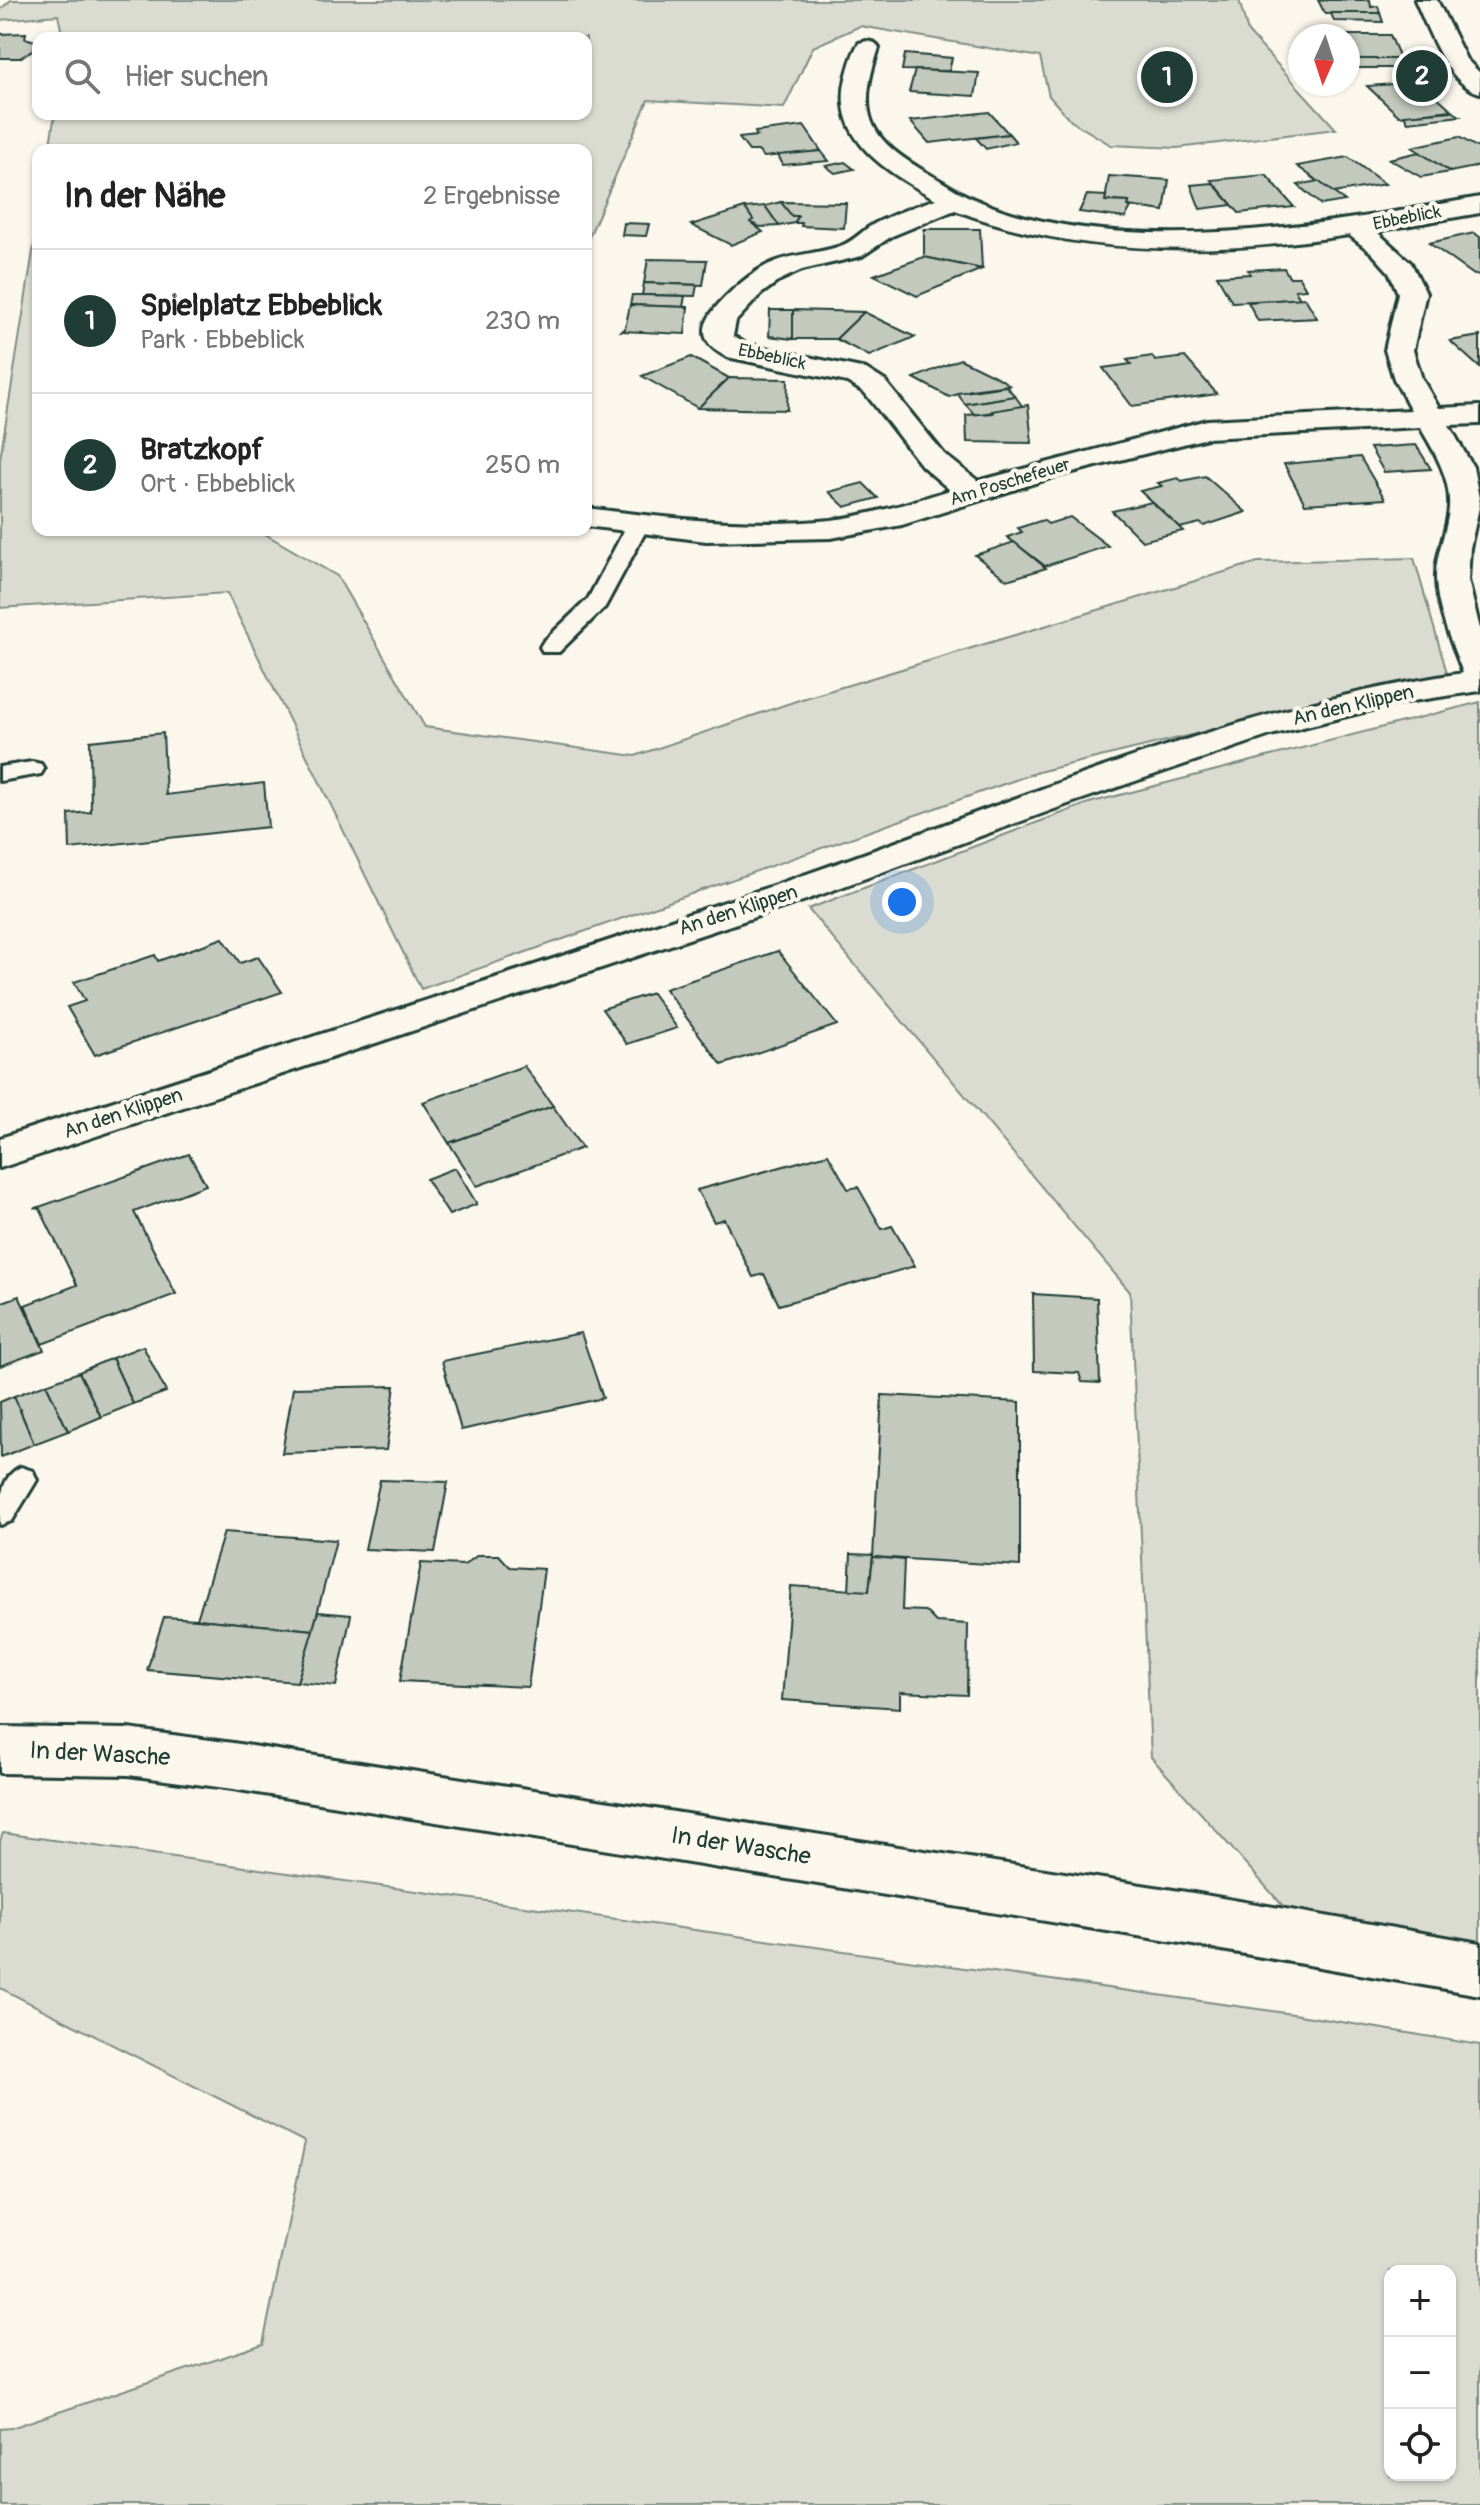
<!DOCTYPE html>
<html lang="de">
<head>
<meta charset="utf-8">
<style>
	:root { --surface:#fff; --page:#f6f6f6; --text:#222; --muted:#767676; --line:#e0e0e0; --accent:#1f3d34 }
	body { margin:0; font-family:Pangolin,sans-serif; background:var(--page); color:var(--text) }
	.controls { position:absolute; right:24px; bottom:24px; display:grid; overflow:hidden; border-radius:16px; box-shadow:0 2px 6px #0004 }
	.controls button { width:72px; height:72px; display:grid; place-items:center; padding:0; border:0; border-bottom:2px solid var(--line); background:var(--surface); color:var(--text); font:40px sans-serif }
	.compass { position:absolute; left:1288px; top:24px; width:72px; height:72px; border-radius:50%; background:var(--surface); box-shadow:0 2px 6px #0004; rotate:183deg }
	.you { position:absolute; left:902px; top:902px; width:28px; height:28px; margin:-20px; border:6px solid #fff; border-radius:50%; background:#1a73e8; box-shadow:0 0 0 12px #1a73e833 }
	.badge { display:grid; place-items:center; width:52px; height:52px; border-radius:50%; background:var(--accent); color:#fff; font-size:26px; font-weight:700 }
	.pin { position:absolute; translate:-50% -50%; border:4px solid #fff; box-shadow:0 2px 8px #0006 }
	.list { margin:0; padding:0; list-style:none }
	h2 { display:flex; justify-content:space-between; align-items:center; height:104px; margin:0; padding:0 32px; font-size:34px }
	h2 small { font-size:26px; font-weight:400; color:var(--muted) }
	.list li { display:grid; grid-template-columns:52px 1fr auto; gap:24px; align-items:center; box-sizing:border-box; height:144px; padding:0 32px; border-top:2px solid var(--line) }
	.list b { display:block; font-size:30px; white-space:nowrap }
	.list p { margin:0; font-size:26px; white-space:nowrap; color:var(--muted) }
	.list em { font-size:26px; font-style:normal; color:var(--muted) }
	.icon { flex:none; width:44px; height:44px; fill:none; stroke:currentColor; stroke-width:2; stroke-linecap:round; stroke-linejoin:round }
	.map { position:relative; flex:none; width:1480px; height:2505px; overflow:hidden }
	.search { position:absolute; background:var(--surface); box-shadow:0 2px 6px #0004; left:32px; top:32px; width:560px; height:88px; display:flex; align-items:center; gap:20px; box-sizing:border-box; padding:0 28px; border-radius:16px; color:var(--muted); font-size:30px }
	.panel { position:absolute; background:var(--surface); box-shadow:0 2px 6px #0004; left:32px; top:144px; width:560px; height:392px; border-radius:16px }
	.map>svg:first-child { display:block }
	.green { fill:#dbdcd1; stroke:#7d8c82; stroke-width:2; fill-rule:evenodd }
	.building { fill:#c4c9be; stroke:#1f3d34; stroke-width:2 }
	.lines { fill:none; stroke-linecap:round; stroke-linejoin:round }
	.service-casing { stroke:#1f3d34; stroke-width:6 }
	.minor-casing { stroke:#1f3d34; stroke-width:6 }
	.service { fill:#fbf7ec; fill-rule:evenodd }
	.minor { fill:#fbf7ec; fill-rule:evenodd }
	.labels { text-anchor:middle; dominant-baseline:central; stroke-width:8; stroke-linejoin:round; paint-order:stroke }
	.far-street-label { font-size:18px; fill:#1f3d34; stroke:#fbf7ec }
	.street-label { font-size:20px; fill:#1f3d34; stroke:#fbf7ec }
	.near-street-label { font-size:24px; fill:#1f3d34; stroke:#fbf7ec }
</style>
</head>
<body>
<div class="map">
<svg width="1480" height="2505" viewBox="0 0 1480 2505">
	<rect width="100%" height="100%" fill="#fbf7ec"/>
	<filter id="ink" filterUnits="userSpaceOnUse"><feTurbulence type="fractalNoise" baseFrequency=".0125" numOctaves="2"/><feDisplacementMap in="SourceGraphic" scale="16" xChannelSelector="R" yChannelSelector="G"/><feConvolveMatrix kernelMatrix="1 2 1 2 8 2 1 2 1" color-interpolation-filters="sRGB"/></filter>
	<g filter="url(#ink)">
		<g class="green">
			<polygon points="11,0 1239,0 1248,32 1336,129 1177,148 1111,145 1071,121 1049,96 1040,57 860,26 813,47 784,108 648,100 586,244 586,150 49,150 55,114 586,114 586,38 63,38 58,15 0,20 0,10"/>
			<polygon points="38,220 38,530 258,530 337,576 425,727 635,756 802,699 1258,562 1414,558 1447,673 1038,772 421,989 227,593 0,608 0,459"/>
			<polygon points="1480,702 1480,1953 1299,1924 1151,1757 1130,1292 808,909 1089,803"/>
			<path d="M3,1833L1293,2014L1480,2045V2505H0V2429L11,2428L263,2344L305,2142L0,1988V1841ZM1450,2271V2475H1390V2271Z"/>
		</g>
		<g class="building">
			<polygon points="1318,0 1370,0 1371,7 1378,6 1380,13 1325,14"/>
			<polygon points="1331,13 1380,13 1383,22 1334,21"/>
			<polygon points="26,33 25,38 35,41 34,49 20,58 0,58 0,34"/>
			<polygon points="1327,35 1390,35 1401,60 1348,59 1348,36"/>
			<polygon points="905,54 952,58 949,71 902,70"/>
			<polygon points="1348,59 1399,59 1403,68 1351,68"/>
			<polygon points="915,70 979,73 975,96 909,92"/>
			<polygon points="1420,82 1452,110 1399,116 1367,86"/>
			<polygon points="1452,111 1460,116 1408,122 1404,115"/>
			<polygon points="989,112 1009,134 929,143 910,121"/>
			<polygon points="804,126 821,151 764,157 758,151 749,151 739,138 757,136 755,132"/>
			<polygon points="1009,134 1016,142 986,149 976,138"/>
			<polygon points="1459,137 1480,149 1480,166 1450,172 1412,147"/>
			<polygon points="821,151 829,161 783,165 778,155"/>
			<polygon points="1419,152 1450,172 1421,177 1389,159"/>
			<polygon points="1348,157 1385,184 1334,193 1297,166"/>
			<polygon points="845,162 854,169 835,173 826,166"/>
			<polygon points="1266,175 1294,207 1239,213 1211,180"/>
			<polygon points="1109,176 1169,180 1164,211 1128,206 1129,202 1105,201"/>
			<polygon points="1318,181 1334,193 1345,201 1321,205 1298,185"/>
			<polygon points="1213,183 1232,205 1200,209 1191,185"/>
			<polygon points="1087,195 1106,196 1105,201 1129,202 1128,206 1131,207 1125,218 1079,212"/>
			<polygon points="781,202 792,216 798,216 795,223 779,226 765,206"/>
			<polygon points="781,202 846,203 844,228 801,226 802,223 795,223 798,216 792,216"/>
			<polygon points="765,206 779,226 760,227 750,222 753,220 745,208"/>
			<polygon points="745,208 753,220 750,222 763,232 731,245 691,225"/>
			<polygon points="624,223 649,224 646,236 622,235"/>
			<polygon points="924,229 980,229 982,269 924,257"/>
			<polygon points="1474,233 1480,237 1480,274 1474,275 1429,243"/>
			<polygon points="924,257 982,269 917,296 874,275"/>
			<polygon points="648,259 707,260 703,285 644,283"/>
			<polygon points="1284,268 1289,277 1299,277 1306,289 1295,290 1300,299 1232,302 1217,276 1250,274 1248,270"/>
			<polygon points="644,283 697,285 695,296 642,295"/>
			<polygon points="632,295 642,295 685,296 683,307 630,305"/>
			<polygon points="1305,298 1317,318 1258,321 1248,302"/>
			<polygon points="630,305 688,307 685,334 621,331 625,329"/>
			<polygon points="770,310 793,310 793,339 769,336"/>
			<polygon points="793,310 864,312 836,339 793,339"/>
			<polygon points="864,312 915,337 869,356 836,339"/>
			<polygon points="1480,336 1480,368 1450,341"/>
			<polygon points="1152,356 1155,361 1185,357 1217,394 1132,406 1103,368 1131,364 1127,360"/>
			<polygon points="691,357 729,378 698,408 642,376"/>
			<polygon points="960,359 1001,379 1009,385 971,390 949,397 914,378"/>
			<polygon points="729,378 788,379 787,410 698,408"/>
			<polygon points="1006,386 1015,396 965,404 957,393"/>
			<polygon points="1015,396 1023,407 975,415 965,404"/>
			<polygon points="1028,405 1032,443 967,442 966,415 993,413 992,411"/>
			<polygon points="1416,445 1431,469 1384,472 1370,448"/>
			<polygon points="1360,457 1385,499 1305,504 1284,464"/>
			<polygon points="1205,476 1246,512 1204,526 1200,523 1180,528 1140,491 1162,486 1158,483 1178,478 1182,481"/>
			<polygon points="863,483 878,498 845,507 829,492"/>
			<polygon points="1152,502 1180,528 1183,531 1142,541 1112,511"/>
			<polygon points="1070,517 1108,546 1045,566 1007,537 1022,532 1018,528 1043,520 1048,524"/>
			<polygon points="1014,542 1046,568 1007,580 975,555"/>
			<polygon points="163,733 166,795 264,783 268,827 70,849 69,814 91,812 90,741"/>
			<polygon points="223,938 240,963 258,957 282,992 95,1055 67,1007 85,1001 74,982 155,955 158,961"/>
			<polygon points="778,951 837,1025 722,1065 665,989"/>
			<polygon points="652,993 677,1028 627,1044 602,1009"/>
			<polygon points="524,1066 553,1106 449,1143 423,1102"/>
			<polygon points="553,1106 582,1148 477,1186 449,1143"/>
			<polygon points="189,1154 206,1185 134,1212 176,1294 42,1344 25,1305 77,1285 40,1209 36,1208"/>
			<polygon points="828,1154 848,1189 858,1187 882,1229 892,1226 915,1266 779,1305 764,1274 753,1277 724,1219 714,1222 697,1190"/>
			<polygon points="455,1168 477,1204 449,1215 426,1179"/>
			<polygon points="1033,1294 1097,1298 1100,1383 1082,1382 1079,1373 1034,1371"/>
			<polygon points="19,1296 44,1350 0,1366 0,1303"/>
			<polygon points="581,1333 603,1398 461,1430 442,1361"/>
			<polygon points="143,1346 166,1392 133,1404 112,1358"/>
			<polygon points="112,1358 133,1404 101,1417 79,1372"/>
			<polygon points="79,1372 101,1417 68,1431 46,1384"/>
			<polygon points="46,1384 68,1431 34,1444 14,1396"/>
			<polygon points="395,1386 386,1450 282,1453 293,1388"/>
			<polygon points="882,1395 1020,1402 1020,1566 873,1557"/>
			<polygon points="14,1396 34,1444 1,1457 0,1402"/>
			<polygon points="380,1480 448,1482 435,1552 365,1549"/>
			<polygon points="224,1532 336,1540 313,1630 197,1619"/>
			<polygon points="851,1554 873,1555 869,1591 849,1591"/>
			<polygon points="478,1555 499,1555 510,1567 544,1569 528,1687 400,1681 421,1563 464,1565"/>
			<polygon points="873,1557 904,1560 902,1610 925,1611 936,1622 968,1624 967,1695 900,1692 900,1708 782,1700 791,1586 869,1591"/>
			<polygon points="318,1612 351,1615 336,1686 297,1682"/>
			<polygon points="164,1617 197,1619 313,1630 297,1682 147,1670"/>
		</g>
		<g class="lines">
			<defs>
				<g id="service">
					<polygon points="638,519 649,525 605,607 559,652 543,652 540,647 543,642 588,599 627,525"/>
					<polygon points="32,762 41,764 44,769 41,774 0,781 0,767"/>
					<path d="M21,1467L33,1471L37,1480L12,1521L0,1525C0,1502 0,1476 21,1467Z"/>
				</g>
				<g id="minor">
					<path d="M1415,0H1437L1466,59L1480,73V93C1447,85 1428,28 1415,0Z"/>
					<path d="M867,41L875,43L879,48C855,117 869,140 931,175C945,183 959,193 974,199C1115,262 1332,224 1480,197V213L1376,231L1411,263L1426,293L1413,350L1422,379L1439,408L1480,406V424L1449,425L1473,467L1480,503L1470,548L1468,580L1480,629V691L1399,703L1271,735L1071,803L806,900L0,1168V1138C259,1053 520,972 778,884C1004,807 1225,708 1463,673C1452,643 1437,611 1436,579C1435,553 1448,531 1449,507C1451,478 1434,451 1420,427L1207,438L1057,476L902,525L831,538L706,541L586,526V508C667,518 749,528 831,520C872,515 911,502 950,490L922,466L865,393L847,382L727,357C717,352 704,343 705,330C706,308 752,271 772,263C795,253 820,254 843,245C855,240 863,230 874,224C893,214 915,206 936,199C890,173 831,141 846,78C849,67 852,53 859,43ZM955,210C1079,258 1219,255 1349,235L1372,253L1389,272L1398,293L1385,350L1394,379L1411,410L1207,420L978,481L944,454L885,381L866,369L746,344L733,336L736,321L761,294L780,280L802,270L862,256L892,236Z"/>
					<polygon points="0,1727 128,1729 233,1743 1193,1893 1480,1943 1480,1995 1193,1945 233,1789 128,1775 0,1773"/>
				</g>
			</defs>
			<use href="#service" class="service-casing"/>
			<use href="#minor" class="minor-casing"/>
			<use href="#service" class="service"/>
			<use href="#minor" class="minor"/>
		</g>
	</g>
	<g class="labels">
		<g class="far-street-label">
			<text transform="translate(1407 218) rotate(-11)">Ebbeblick</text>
			<text transform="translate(772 357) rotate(12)">Ebbeblick</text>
			<text transform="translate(1010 482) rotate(-17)">Am Poschefeuer</text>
		</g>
		<g class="street-label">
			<text transform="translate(1353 705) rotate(-13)">An den Klippen</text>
			<text transform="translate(738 910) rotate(-18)">An den Klippen</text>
			<text transform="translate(123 1113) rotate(-18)">An den Klippen</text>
		</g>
		<g class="near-street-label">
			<text transform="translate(100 1754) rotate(3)">In der Wasche</text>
			<text transform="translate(741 1846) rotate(9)">In der Wasche</text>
		</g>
	</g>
</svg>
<div class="controls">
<button>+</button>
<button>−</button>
<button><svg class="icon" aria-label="locate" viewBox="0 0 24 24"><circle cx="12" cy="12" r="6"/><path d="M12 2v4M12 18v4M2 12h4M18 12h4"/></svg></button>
</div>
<svg class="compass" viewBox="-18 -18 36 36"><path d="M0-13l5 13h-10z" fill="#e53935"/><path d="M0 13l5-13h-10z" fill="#767676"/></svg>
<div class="you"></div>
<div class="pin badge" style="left:1167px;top:77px">1</div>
<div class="pin badge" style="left:1422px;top:76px">2</div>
<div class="search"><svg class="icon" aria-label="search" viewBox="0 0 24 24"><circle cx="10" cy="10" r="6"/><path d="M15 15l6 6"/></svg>Hier suchen</div>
<section class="panel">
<h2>In der Nähe<small>2 Ergebnisse</small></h2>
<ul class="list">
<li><span class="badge">1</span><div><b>Spielplatz Ebbeblick</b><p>Park · Ebbeblick</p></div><em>230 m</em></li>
<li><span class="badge">2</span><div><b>Bratzkopf</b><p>Ort · Ebbeblick</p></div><em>250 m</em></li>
</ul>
</section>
</div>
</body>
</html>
